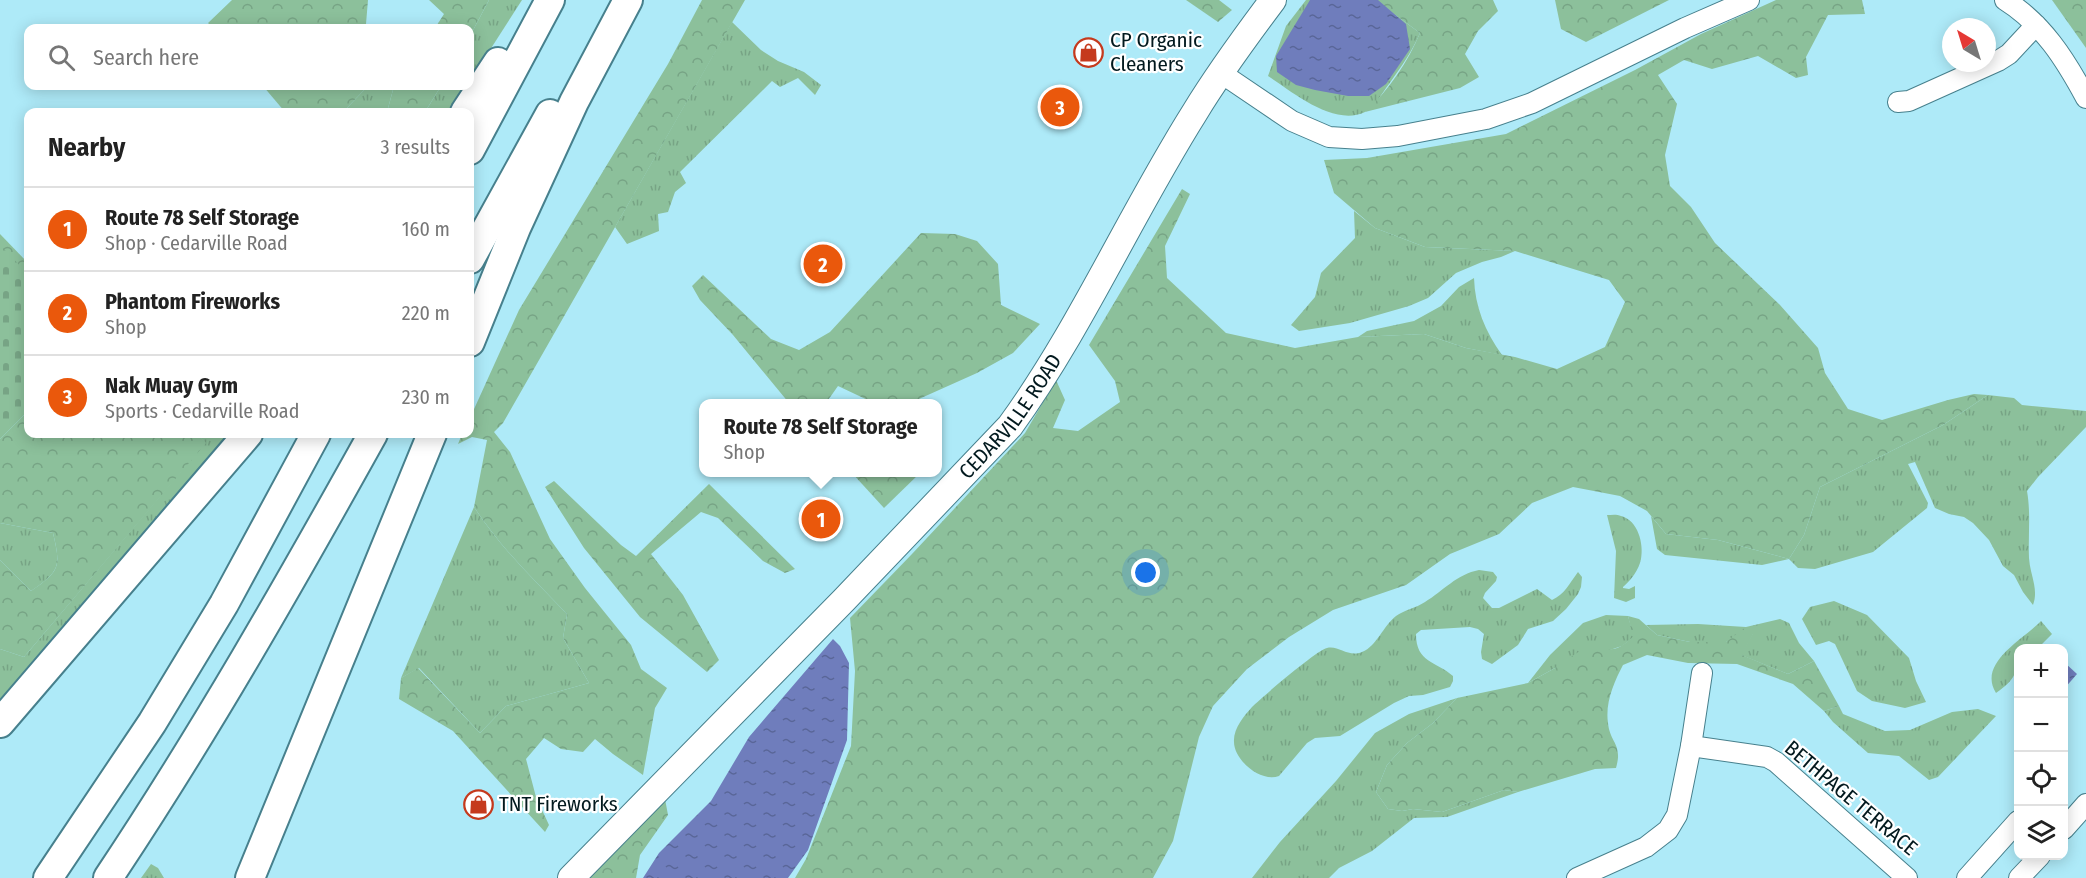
<!DOCTYPE html>
<html lang="en">
<head>
<meta charset="utf-8">
<style>
	:root { --surface:#fff; --page:#f2f2f2; --text:#222; --muted:#767676; --line:#e0e0e0; --accent:#ea580c }
	body { margin:0; font-family:"Fira Sans Condensed",sans-serif; background:var(--page); color:var(--text) }
	.controls { position:absolute; right:18px; bottom:18px; display:grid; overflow:hidden; border-radius:12px; box-shadow:0 3px 15px #0003 }
	.controls button { width:54px; height:54px; display:grid; place-items:center; padding:0; border:0; border-bottom:2px solid var(--line); background:var(--surface); color:var(--text); font:30px sans-serif }
	.compass { position:absolute; left:1942px; top:18px; width:54px; height:54px; border-radius:50%; background:var(--surface); box-shadow:0 3px 15px #0003; rotate:322deg }
	.you { position:absolute; left:1146px; top:573px; width:21px; height:21px; margin:-15px; border:4px solid #fff; border-radius:50%; background:#1a73e8; box-shadow:0 0 0 9px #1a73e833 }
	.badge { display:grid; place-items:center; width:39px; height:39px; border-radius:50%; background:var(--accent); color:#fff; font-size:20px; font-weight:700 }
	.pin { position:absolute; translate:-50% -50%; border:3px solid #fff; box-shadow:0 2px 6px #0006 }
	.popup { position:absolute; left:699px; top:399px; width:243px; height:78px; box-sizing:border-box; display:grid; place-content:center; border-radius:12px; background:var(--surface); filter:drop-shadow(0 2px 4px #0005); font-size:20px; white-space:nowrap; color:var(--muted) }
	.popup b { font-size:22px; color:var(--text) }
	.popup::after { content:''; position:absolute; left:50%; top:100%; margin-left:-12px; border:12px solid transparent; border-top-color:var(--surface) }
	.list { margin:0; padding:0; list-style:none }
	h2 { display:flex; justify-content:space-between; align-items:center; height:78px; margin:0; padding:0 24px; font-size:26px }
	h2 small { font-size:20px; font-weight:400; color:var(--muted) }
	.list li { display:grid; grid-template-columns:39px 1fr auto; gap:18px; align-items:center; box-sizing:border-box; height:84px; padding:0 24px; border-top:2px solid var(--line) }
	.list b { display:block; font-size:22px; white-space:nowrap }
	.list p { margin:0; font-size:20px; white-space:nowrap; color:var(--muted) }
	.list em { font-size:20px; font-style:normal; color:var(--muted) }
	.icon { flex:none; width:33px; height:33px; fill:none; stroke:currentColor; stroke-width:2; stroke-linecap:round; stroke-linejoin:round }
	.map { position:relative; flex:none; width:2086px; height:878px; overflow:hidden }
	.search { position:absolute; background:var(--surface); box-shadow:0 3px 15px #0003; left:24px; top:24px; width:450px; height:66px; display:flex; align-items:center; gap:15px; box-sizing:border-box; padding:0 21px; border-radius:12px; color:var(--muted); font-size:22px }
	.panel { position:absolute; background:var(--surface); box-shadow:0 3px 15px #0003; left:24px; top:108px; width:450px; height:330px; border-radius:12px }
	.map>svg:first-child { display:block }
	.grass { fill:url(#grass-tufts) }
	.forest { fill:url(#forest-crowns) }
	.cemetery { fill:url(#cemetery-stones) }
	.water { fill:url(#water-ripples) }
	.lines { fill:none; stroke-linecap:round; stroke-linejoin:round }
	.minor-casing { stroke:#47808d; stroke-width:22 }
	.major-casing { stroke:#47808d; stroke-width:28 }
	.highway-casing { stroke:#47808d; stroke-width:32 }
	.minor { stroke:#fff; stroke-width:20 }
	.major { stroke:#fff; stroke-width:26 }
	.highway { stroke:#fff; stroke-width:28 }
	.labels { text-anchor:middle; dominant-baseline:central; stroke-width:4.5; stroke-linejoin:round; paint-order:stroke }
	.poi-label { font-size:21px; fill:#02191e; stroke:#fff; text-anchor:start }
	.street-label { font-size:21px; fill:#02191e; stroke:#fff }
</style>
</head>
<body>
<div class="map">
<svg width="2086" height="878" viewBox="0 0 2086 878">
	<defs>
		<pattern id="grass-tufts" width="24" height="20" patternUnits="userSpaceOnUse" patternTransform="scale(1.5)"><rect width="24" height="20" fill="#8cc09b"/><path d="M3 7l-1-3M5 7V3M7 7l1-3M15 17l-1-3M17 17v-4M19 17l1-3" fill="none" stroke="#77a485"/></pattern>
		<pattern id="forest-crowns" width="20" height="18" patternUnits="userSpaceOnUse" patternTransform="scale(1.5)"><rect width="20" height="18" fill="#8cc09b"/><path d="M2 6a3 3 0 1 1 6 0M12 15a3 3 0 1 1 6 0" fill="none" stroke="#77a485"/></pattern>
		<pattern id="cemetery-stones" width="16" height="16" patternUnits="userSpaceOnUse" patternTransform="scale(1.5)"><rect width="16" height="16" fill="#8cc09b"/><path d="M2 7V4a2 2 0 0 1 4 0v3zM10 15v-3a2 2 0 0 1 4 0v3z" fill="#77a485"/></pattern>
		<pattern id="water-ripples" width="26" height="14" patternUnits="userSpaceOnUse" patternTransform="scale(1.5)"><rect width="26" height="14" fill="#6f7dbc"/><path d="M2 4q2-2 4 0t4 0M15 11q2-2 4 0t4 0" fill="none" stroke="#596698"/></pattern>
	</defs>
	<rect width="100%" height="100%" fill="#aeeaf8"/>
	<g class="grass">
		<polygon points="489,0 522,0 470,81 470,36"/>
		<path d="M1306,0H1375L1420,33C1412,52 1401,67 1389,84C1382,93 1375,107 1365,112C1334,127 1292,92 1268,76L1286,26Z"/>
		<polygon points="732,22 761,50 778,61 804,72 821,85 815,95 798,78 780,87 772,81 680,172 686,183 675,192 668,212 658,214 659,231 627,244 615,227"/>
		<polygon points="368,86 394,86 387,112 343,112"/>
		<polygon points="441,86 467,86 449,112 425,112"/>
		<polygon points="1354,211 1375,228 1425,247 1515,251 1501,257 1482,262 1456,273 1428,298 1409,306 1350,323 1299,331 1291,325 1315,297 1321,273 1355,238"/>
		<path d="M1474,278C1475,307 1485,331 1502,355L1466,348L1424,334L1358,337L1367,331L1414,321L1441,306L1459,287Z"/>
		<path d="M1988,395L2014,398L2022,405L2086,411V427L2038,477L2027,491C2031,514 2028,535 2029,558C2030,575 2039,589 2033,605L2023,592L2014,575L2003,566L1989,540L1973,523L1964,517L1949,514L1935,508L1915,462L1908,464L1928,503L1927,508L1873,552L1815,569L1798,568L1789,559L1762,565L1665,555L1657,549L1651,516L1666,534L1718,540L1789,559L1804,535L1820,487L1943,425Z"/>
		<polygon points="198,434 232,434 0,702 0,649 24,657 205,443"/>
		<path d="M474,507C500,547 534,580 567,614L563,638L589,683L506,706L480,733L419,668L401,678Z"/>
		<path d="M1607,515C1611,515 1617,514 1621,516C1638,520 1644,544 1641,559C1639,570 1631,580 1623,587V588L1629,589L1635,586V598L1626,602L1614,598L1616,551Z"/>
		<path d="M0,523L53,533C61,567 60,571 31,591L0,560Z"/>
		<path d="M1479,570L1493,572L1497,577L1496,581L1485,593L1483,598L1492,608H1499L1537,589L1552,600C1565,594 1569,584 1578,572L1582,577L1581,587L1578,594L1566,609L1553,621L1528,629L1518,645L1492,664L1482,659L1481,652L1484,634L1478,629L1470,627L1421,630L1416,634C1416,663 1436,661 1453,676V681L1450,687L1423,695L1409,696L1394,703L1340,736L1315,738L1307,743L1279,776C1261,783 1234,760 1234,742C1233,729 1244,716 1252,707C1262,697 1317,650 1327,648C1339,645 1348,658 1362,652C1377,646 1383,626 1396,616C1404,610 1416,608 1425,602C1443,591 1457,574 1479,570Z"/>
		<polygon points="1834,601 1867,615 1909,658 1916,681 1926,702 1905,708 1872,701 1857,691 1835,644 1829,641 1816,645 1802,619 1810,607"/>
		<polygon points="1606,615 1628,616 1634,637 1622,646 1555,668 1528,683 1550,655 1583,623"/>
		<polygon points="1780,619 1789,623 1799,643 1814,661 1788,674 1741,655 1753,633 1726,642 1690,642 1657,635 1646,625 1698,624 1746,627"/>
		<path d="M2041,621L2052,634L2038,648H2018C2018,672 2016,679 1996,693C1977,663 2024,639 2041,621Z"/>
		<polygon points="1457,698 1433,723 1407,743 1387,765 1376,792 1388,809 1402,811 1413,809 1442,812 1504,790 1518,792 1447,817 1414,818 1372,851 1339,868 1329,878 1252,878 1280,842 1336,781 1375,733 1409,714"/>
		<polygon points="1839,706 1843,714 1885,731 1910,730 1952,712 1978,709 1996,716 1938,777 1929,780 1899,756 1868,753 1833,722 1824,711"/>
		<polygon points="151,864 158,868 164,878 141,878"/>
	</g>
	<g class="forest">
		<polygon points="232,0 368,0 366,24 370,28 213,28 208,23"/>
		<polygon points="429,0 489,0 470,36 470,28 435,28 444,14"/>
		<path d="M702,0H745L503,423L494,432L510,452L550,539L585,588L631,645L641,669L667,688L655,708L643,775L613,754L595,739L583,752L561,749L544,738L526,759L536,797L549,825L545,832L453,731L399,699L401,678L418,668L480,733L506,706L589,683L563,638L567,614C534,580 500,547 474,507L487,440L472,437L458,444L462,434H470V418L519,310L668,64Z"/>
		<polygon points="1186,0 1219,0 1232,10 1218,22"/>
		<path d="M1375,0H1493L1498,11L1478,31L1465,54L1479,77L1460,88L1365,112C1388,91 1408,62 1420,33Z"/>
		<polygon points="1555,0 1669,0 1586,42 1561,29"/>
		<polygon points="1776,0 1862,0 1865,14 1828,15 1806,57 1808,75 1796,78 1758,56 1712,69 1684,60 1658,75 1677,104 1665,155 1670,186 1691,207 1715,243 1780,305 1818,348 1825,373 1848,409 1882,420 1948,400 1974,394 1988,395 1943,425 1820,487 1804,535 1789,559 1718,540 1666,534 1647,511 1620,496 1573,487 1532,503 1499,534 1450,554 1406,585 1333,610 1289,637 1247,669 1213,706 1199,737 1173,841 1153,878 795,878 806,859 851,746 855,671 850,618 912,554 1025,433 1056,380 1065,400 1053,428 1078,431 1120,402 1115,381 1089,345 1182,189 1190,194 1165,246 1167,278 1226,333 1295,348 1358,337 1424,334 1466,348 1515,357 1557,369 1605,347 1625,302 1609,280 1515,251 1425,247 1375,228 1334,193 1324,160 1367,158 1506,134 1635,70 1701,34"/>
		<polygon points="2052,0 2086,0 2086,48"/>
		<polygon points="263,86 368,86 343,112 285,112"/>
		<polygon points="394,86 441,86 425,112 387,112"/>
		<polygon points="921,233 955,234 977,241 998,264 1001,305 1040,324 1013,353 977,373 910,403 874,403 838,386 826,403 789,403 733,335 700,300 692,286 703,275 771,339 799,350 830,332"/>
		<polygon points="0,234 28,263 28,292 0,264"/>
		<path d="M28,411V434H198L206,443L24,657L0,649V560L31,591C60,571 61,567 53,533L0,523V439Z"/>
		<polygon points="852,473 920,473 884,508"/>
		<polygon points="554,481 621,545 636,556 709,484 795,569 785,573 763,561 718,518 701,512 651,554 683,595 719,660 707,672 640,617 584,548 545,487"/>
		<path d="M1628,616L1639,619L1657,635L1690,642H1726L1746,627L1754,632L1742,655L1788,674L1814,661L1839,706L1824,711L1793,684L1737,664L1688,663L1647,655L1623,665C1614,682 1605,703 1608,723C1610,743 1623,744 1616,768L1595,769L1518,792L1504,790L1442,812L1413,809L1402,811L1388,809L1376,792L1387,765L1407,743L1433,723L1457,698L1528,683L1555,668L1590,644C1612,651 1614,653 1633,637Z"/>
		<polygon points="665,799 668,815 640,855 636,878 588,878"/>
	</g>
	<polygon class="cemetery" points="0,245 28,274 28,411 0,439"/>
	<g class="water">
		<polygon points="1310,0 1378,0 1406,24 1410,49 1386,84 1369,96 1348,96 1315,90 1296,85 1277,72 1276,56"/>
		<polygon points="833,639 840,646 849,663 847,740 808,850 788,878 643,878 659,853 711,801 749,737"/>
		<polygon points="2064,662 2077,674 2064,689"/>
	</g>
	<g class="lines">
		<defs>
			<g id="minor">
				<path d="M2005,0C2043,24 2065,59 2086,98"/>
				<polyline points="1221,73 1292,121 1329,137 1362,139 1398,136 1486,119 1532,103 1685,28 1749,0"/>
				<polyline points="1898,102 1909,101 1998,61 2009,54 2036,25"/>
				<polyline points="1691,746 1767,757 1776,762 1907,878"/>
				<polyline points="2064,829 2086,804"/>
				<polyline points="1577,878 1646,847 1668,830 1677,815 1691,746 1702,673"/>
				<polyline points="1967,878 2018,821"/>
				<polyline points="2019,878 2040,856"/>
			</g>
			<g id="major">
				<path id="s1" d="M571,878L844,600L1010,426C1081,328 1130,215 1195,112C1218,74 1246,36 1273,0"/>
			</g>
			<g id="highway">
				<polyline points="465,112 498,62"/>
				<polyline points="470,150 550,0"/>
				<polyline points="470,259 550,114"/>
				<polyline points="470,342 516,228 574,102 628,0"/>
				<polyline points="0,723 248,434"/>
				<polyline points="48,878 152,723 224,604 316,434"/>
				<path d="M108,878C204,734 289,585 373,434"/>
				<polyline points="250,878 432,434"/>
			</g>
		</defs>
		<use href="#minor" class="minor-casing"/>
		<use href="#major" class="major-casing"/>
		<use href="#highway" class="highway-casing"/>
		<use href="#minor" class="minor"/>
		<use href="#major" class="major"/>
		<use href="#highway" class="highway"/>
	</g>
	<defs>
		<symbol id="shop-ring" viewBox="-11 -11 22 22"><circle r="9.5" fill="#fff" stroke="#c53a1d" stroke-width="1.5"/><path d="M-5-2.5h2.3a2.7 3.5 0 0 1 5.4 0H5L5.5 6h-11ZM-1.5-2.5h3a1.5 2.3 0 0 0-3 0Z" fill="#c53a1d"/></symbol>
	</defs>
	<g fill-rule="evenodd">
		<use href="#shop-ring" x="1072" y="36" width="33" height="33"/>
		<use href="#shop-ring" x="462" y="788" width="33" height="33"/>
	</g>
	<g class="labels">
		<g class="poi-label">
			<text x="1110" y="40">CP Organic<tspan x="1110" dy="24">Cleaners</tspan></text>
			<text x="499" y="804">TNT Fireworks</text>
		</g>
		<g class="street-label">
			<text stroke="none"><textPath href="#s1" startOffset="638">CEDARVILLE ROAD</textPath></text>
			<text transform="translate(1851 798) rotate(40)">BETHPAGE TERRACE</text>
		</g>
	</g>
</svg>
<div class="controls">
<button>+</button>
<button>−</button>
<button><svg class="icon" aria-label="locate" viewBox="0 0 24 24"><circle cx="12" cy="12" r="6"/><path d="M12 2v4M12 18v4M2 12h4M18 12h4"/></svg></button>
<button><svg class="icon" aria-label="layers" viewBox="0 0 24 24"><path d="M12 4l9 5-9 5-9-5zM3 14l9 5 9-5"/></svg></button>
</div>
<svg class="compass" viewBox="-18 -18 36 36"><path d="M0-13l5 13h-10z" fill="#e53935"/><path d="M0 13l5-13h-10z" fill="#767676"/></svg>
<div class="you"></div>
<div class="pin badge" style="left:821px;top:519px">1</div>
<div class="popup"><b>Route 78 Self Storage</b>Shop</div>
<div class="pin badge" style="left:823px;top:264px">2</div>
<div class="pin badge" style="left:1060px;top:107px">3</div>
<div class="search"><svg class="icon" aria-label="search" viewBox="0 0 24 24"><circle cx="10" cy="10" r="6"/><path d="M15 15l6 6"/></svg>Search here</div>
<section class="panel">
<h2>Nearby<small>3 results</small></h2>
<ul class="list">
<li><span class="badge">1</span><div><b>Route 78 Self Storage</b><p>Shop · Cedarville Road</p></div><em>160 m</em></li>
<li><span class="badge">2</span><div><b>Phantom Fireworks</b><p>Shop</p></div><em>220 m</em></li>
<li><span class="badge">3</span><div><b>Nak Muay Gym</b><p>Sports · Cedarville Road</p></div><em>230 m</em></li>
</ul>
</section>
</div>
</body>
</html>
